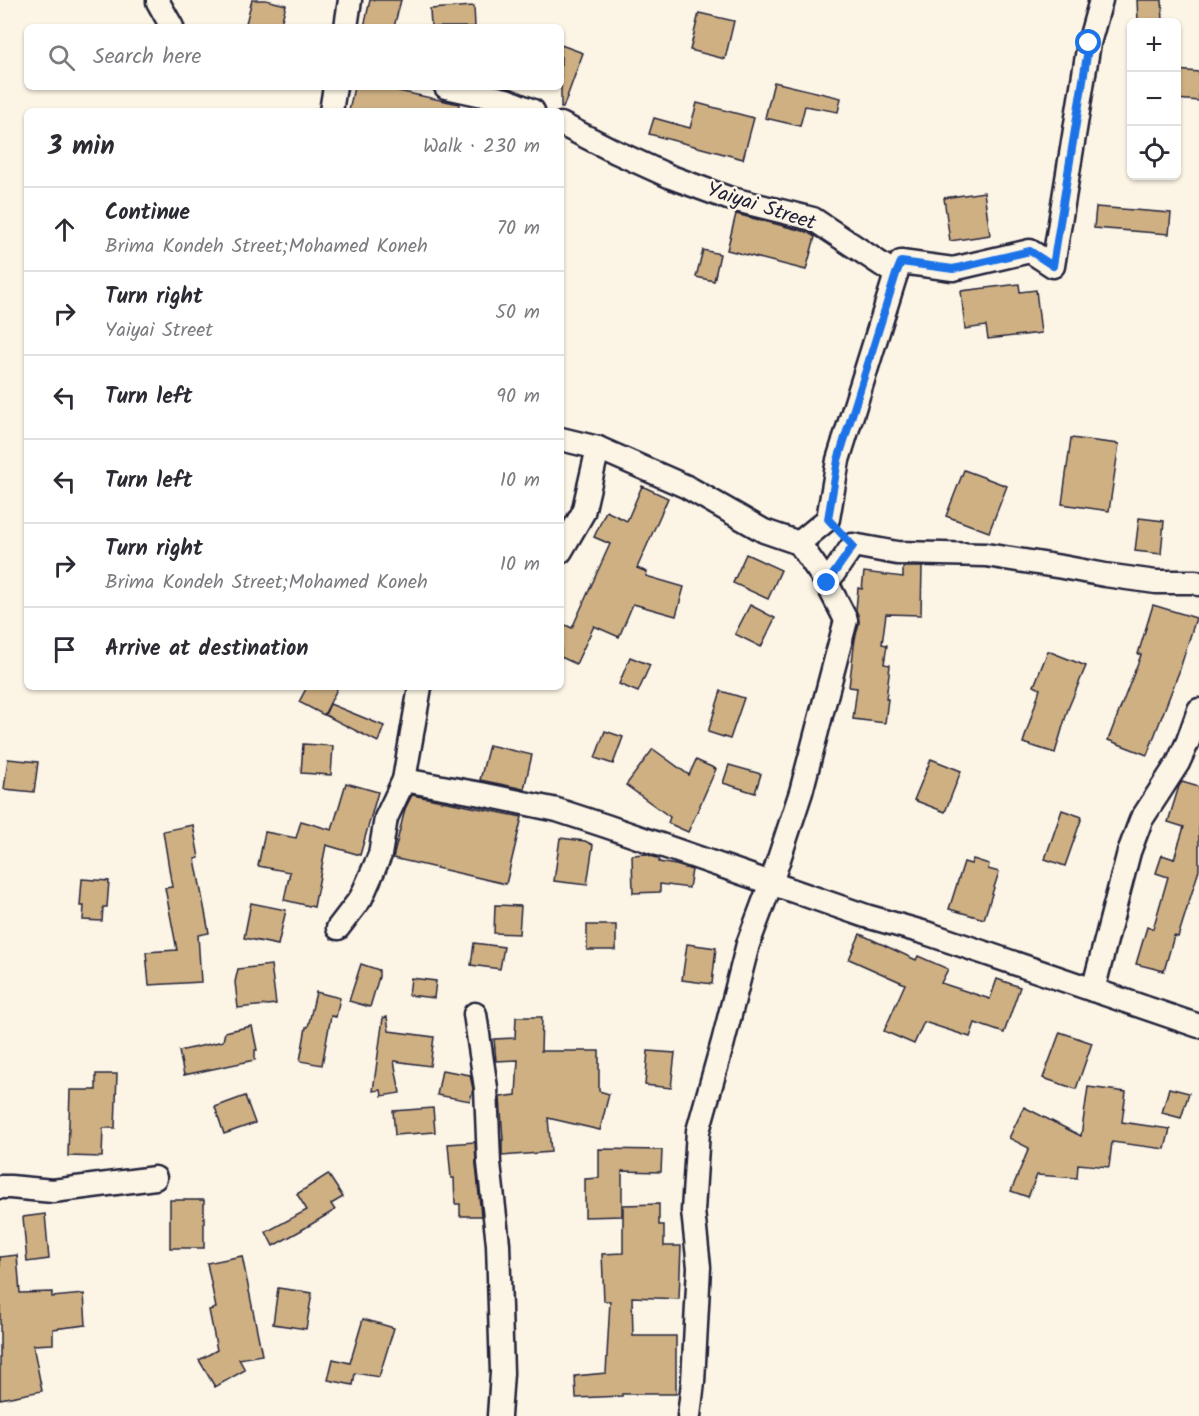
<!DOCTYPE html>
<html lang="en">
<head>
<meta charset="utf-8">
<style>
	:root { --surface:#fff; --page:#f2f2f3; --text:#2b2b33; --muted:#7c7c81; --line:#e1e1e2 }
	body { margin:0; font-family:Kalam,sans-serif; background:var(--page); color:var(--text) }
	.controls { position:absolute; right:18px; top:18px; display:grid; overflow:hidden; border-radius:9px; box-shadow:0 2px 4px #0004 }
	.controls button { width:54px; height:54px; display:grid; place-items:center; padding:0; border:0; border-bottom:2px solid var(--line); background:var(--surface); color:var(--text); font:30px sans-serif }
	.stop { position:absolute; width:18px; height:18px; margin:-14px; border:4px solid #1a73e8; border-radius:50%; background:#fff }
	.stop.end { background:#1a73e8; border-color:#fff; box-shadow:0 2px 6px #0008 }
	.list { margin:0; padding:0; list-style:none }
	h2 { display:flex; justify-content:space-between; align-items:center; height:78px; margin:0; padding:0 24px; font-size:26px }
	h2 small { font-size:20px; font-weight:400; color:var(--muted) }
	.list li { display:grid; grid-template-columns:39px 1fr auto; gap:18px; align-items:center; box-sizing:border-box; height:84px; padding:0 24px; border-top:2px solid var(--line) }
	.list b { display:block; font-size:22px; white-space:nowrap }
	.list p { margin:0; font-size:20px; white-space:nowrap; color:var(--muted) }
	.list em { font-size:20px; font-style:normal; color:var(--muted) }
	.icon { flex:none; width:33px; height:33px; fill:none; stroke:currentColor; stroke-width:2; stroke-linecap:round; stroke-linejoin:round }
	.map { position:relative; flex:none; width:1199px; height:1416px; overflow:hidden }
	.search { position:absolute; background:var(--surface); box-shadow:0 2px 4px #0004; left:24px; top:24px; width:540px; height:66px; display:flex; align-items:center; gap:15px; box-sizing:border-box; padding:0 21px; border-radius:9px; color:var(--muted); font-size:22px }
	.panel { position:absolute; background:var(--surface); box-shadow:0 2px 4px #0004; left:24px; top:108px; width:540px; height:582px; border-radius:9px }
	.map>svg:first-child { display:block }
	.building { fill:#ceb083; stroke:#22223b; stroke-width:1.5 }
	.lines { fill:none; stroke-linecap:round; stroke-linejoin:round }
	.street-casing { stroke:#22223b; stroke-width:27 }
	.street { stroke:#fcf5e5; stroke-width:22 }
	.route { stroke:#1a73e8; stroke-width:8 }
	.labels { text-anchor:middle; dominant-baseline:central; stroke-width:5; stroke-linejoin:round; paint-order:stroke }
	.street-label { font-size:21px; fill:#22223b; stroke:#fcf5e5 }
</style>
</head>
<body>
<div class="map">
<svg width="1199" height="1416" viewBox="0 0 1199 1416">
	<rect width="100%" height="100%" fill="#fcf5e5"/>
	<filter id="ink" filterUnits="userSpaceOnUse"><feTurbulence type="fractalNoise" baseFrequency=".0167" numOctaves="2"/><feDisplacementMap in="SourceGraphic" scale="12" xChannelSelector="R" yChannelSelector="G"/><feConvolveMatrix kernelMatrix="1 2 1 2 8 2 1 2 1" color-interpolation-filters="sRGB"/></filter>
	<g filter="url(#ink)">
		<g class="building">
			<polygon points="252,0 266,0 286,5 280,27 245,27"/>
			<polygon points="370,0 401,0 394,27 364,27"/>
			<polygon points="1137,0 1162,0 1163,22 1138,22"/>
			<polygon points="474,6 475,27 431,27 430,9"/>
			<polygon points="699,13 734,21 725,59 690,50"/>
			<polygon points="561,45 583,53 563,108 561,108"/>
			<polygon points="1176,70 1199,72 1199,101 1176,99"/>
			<polygon points="774,82 841,98 838,112 805,106 800,126 765,118"/>
			<polygon points="354,87 380,87 459,104 458,111 349,111"/>
			<polygon points="697,103 754,118 743,159 649,134 654,118 690,128"/>
			<polygon points="984,192 990,235 950,241 944,198"/>
			<polygon points="1096,207 1171,213 1169,234 1094,228"/>
			<polygon points="736,214 807,232 815,237 806,270 727,250"/>
			<polygon points="703,250 720,254 714,281 696,277"/>
			<polygon points="1019,284 1020,292 1036,290 1041,333 988,339 986,326 965,329 961,291"/>
			<polygon points="1071,438 1119,444 1109,511 1062,504"/>
			<polygon points="964,470 1007,486 989,532 946,516"/>
			<polygon points="642,486 668,498 637,568 647,572 646,576 684,587 676,616 633,604 619,637 594,626 576,664 561,657 561,623 572,628 610,544 594,537 606,511 627,521"/>
			<polygon points="1139,518 1164,521 1161,554 1135,551"/>
			<polygon points="746,554 781,570 768,599 733,583"/>
			<polygon points="903,567 922,567 921,615 886,614 882,644 887,645 884,664 890,665 886,699 888,699 885,723 853,719 857,688 849,687 855,639 859,623 858,615 856,610 858,588 862,589 864,572 903,577"/>
			<polygon points="750,605 775,618 761,647 735,634"/>
			<polygon points="1153,605 1196,618 1179,672 1147,755 1108,740 1141,655 1138,654"/>
			<polygon points="1048,651 1086,666 1068,709 1055,753 1023,743 1040,689 1034,686"/>
			<polygon points="630,657 650,665 638,692 619,684"/>
			<polygon points="307,687 338,687 324,715 299,702"/>
			<polygon points="721,691 744,698 730,739 708,732"/>
			<polygon points="330,704 384,726 378,742 325,715"/>
			<polygon points="605,731 623,737 613,764 595,758"/>
			<polygon points="303,744 333,746 331,775 301,773"/>
			<polygon points="489,745 532,755 524,789 480,780"/>
			<polygon points="653,749 689,775 696,760 716,769 688,832 668,823 670,817 626,785"/>
			<polygon points="8,759 38,762 34,792 4,789"/>
			<polygon points="931,759 961,771 945,812 914,800"/>
			<polygon points="729,765 761,774 755,793 723,783"/>
			<polygon points="1182,782 1199,787 1199,870 1178,937 1174,936 1164,971 1136,964 1147,927 1153,929 1168,877 1156,873 1162,855 1174,859 1184,827 1168,822 1179,786"/>
			<polygon points="346,783 378,792 360,855 326,845 314,907 284,900 290,872 258,866 265,832 296,838 301,821 332,830"/>
			<polygon points="412,795 522,817 506,884 393,858 405,809"/>
			<polygon points="1062,810 1082,817 1065,866 1045,859"/>
			<polygon points="193,825 199,858 195,859 209,933 198,935 201,982 149,985 146,952 177,950 165,888 172,887 163,831"/>
			<polygon points="560,838 585,841 593,845 587,885 554,881"/>
			<polygon points="646,854 659,859 659,862 676,865 692,870 689,888 660,884 660,892 633,893 632,855"/>
			<polygon points="973,859 989,864 988,869 999,872 984,919 949,909 964,862 971,864"/>
			<polygon points="82,879 109,881 107,907 103,907 102,921 83,920 84,906 80,906"/>
			<polygon points="251,903 286,910 278,945 244,938"/>
			<polygon points="495,905 521,906 519,934 494,933"/>
			<rect x="587" y="925" width="29" height="25"/>
			<polygon points="860,934 916,960 918,956 948,969 941,983 990,999 997,979 1020,987 1004,1033 975,1023 970,1037 924,1022 914,1044 884,1031 905,984 849,959"/>
			<polygon points="474,943 504,947 500,969 471,965"/>
			<polygon points="687,944 716,948 712,984 682,980"/>
			<polygon points="361,964 379,970 379,977 370,1007 349,1001"/>
			<polygon points="271,965 276,1004 238,1008 235,982 238,969"/>
			<polygon points="411,978 436,981 434,998 409,995"/>
			<polygon points="316,992 340,998 336,1017 331,1016 322,1065 300,1061 306,1027 308,1027"/>
			<polygon points="387,1017 389,1031 434,1037 430,1066 394,1061 400,1093 382,1096 381,1090 373,1091 383,1018"/>
			<polygon points="516,1017 542,1017 541,1051 599,1051 599,1091 609,1094 600,1130 548,1118 551,1152 502,1156 502,1140 503,1140 500,1097 516,1095 518,1060 496,1061 494,1039 515,1038"/>
			<polygon points="252,1026 257,1050 255,1050 255,1060 184,1075 179,1051 223,1041 225,1032"/>
			<polygon points="1060,1032 1092,1043 1076,1089 1043,1078"/>
			<polygon points="648,1051 675,1053 671,1088 645,1085"/>
			<polygon points="442,1070 470,1075 473,1089 470,1101 437,1095"/>
			<polygon points="96,1074 117,1074 115,1128 103,1128 102,1157 68,1156 70,1090 96,1090"/>
			<polygon points="1088,1087 1126,1092 1122,1122 1170,1129 1165,1149 1112,1142 1109,1167 1078,1164 1077,1178 1037,1175 1028,1197 1011,1191 1029,1148 1009,1138 1024,1107 1081,1136"/>
			<polygon points="1169,1088 1189,1093 1181,1118 1162,1113"/>
			<polygon points="245,1096 255,1123 224,1134 215,1107"/>
			<polygon points="433,1108 435,1132 395,1135 393,1111"/>
			<polygon points="475,1142 476,1164 481,1216 460,1216 460,1204 455,1204 454,1178 451,1178 448,1144"/>
			<polygon points="599,1149 662,1150 661,1172 622,1171 622,1216 585,1217 585,1179 599,1178"/>
			<polygon points="328,1174 343,1197 331,1204 335,1210 300,1231 273,1246 266,1232 307,1210 297,1194"/>
			<rect x="170" y="1200" width="34" height="48"/>
			<polygon points="659,1204 659,1225 664,1225 664,1246 681,1246 679,1299 632,1297 633,1336 676,1336 676,1394 622,1394 622,1396 576,1398 575,1376 606,1373 610,1301 604,1301 602,1254 623,1253 623,1205"/>
			<polygon points="45,1214 49,1259 27,1262 23,1217"/>
			<polygon points="17,1255 20,1293 52,1292 52,1297 84,1294 86,1325 53,1329 53,1344 33,1345 42,1391 0,1399 0,1257"/>
			<polygon points="242,1256 262,1355 239,1359 245,1370 215,1387 199,1360 217,1350 209,1310 216,1308 207,1263"/>
			<polygon points="278,1288 312,1293 306,1329 273,1324"/>
			<polygon points="363,1319 394,1328 379,1377 355,1373 353,1385 328,1380 333,1359 350,1363"/>
		</g>
		<g class="lines">
			<defs>
				<g id="street">
					<polyline points="158,0 158,2 172,27"/>
					<polyline points="346,27 350,0"/>
					<polyline points="446,87 506,100 533,111"/>
					<polyline points="331,111 335,87"/>
					<polyline points="561,124 616,152 671,177 728,198 813,219 896,274 901,262 953,269 1030,251 1053,266 1089,43 1101,0"/>
					<polyline points="561,439 598,448 687,487 764,531 799,543 827,583 846,620 801,792 771,883 748,944 723,1042 698,1131 693,1211 699,1267 693,1382 689,1416"/>
					<polyline points="799,543 828,519 838,460 896,274"/>
					<polyline points="561,551 583,513 598,448"/>
					<polyline points="827,583 853,545 897,553 986,555 1062,567 1105,575 1156,582 1196,582 1199,584"/>
					<polyline points="404,780 481,794 557,810 606,826 866,916 926,933 1199,1026"/>
					<polyline points="338,928 361,898 380,855 386,818 404,780 420,687"/>
					<polyline points="1093,990 1129,852 1141,820 1178,763 1188,741 1199,710"/>
					<polyline points="475,1014 486,1088 489,1163 498,1244 502,1373 499,1416"/>
					<polyline points="0,1187 10,1187 53,1191 155,1178"/>
				</g>
			</defs>
			<use href="#street" class="street-casing"/>
			<use href="#street" class="street"/>
		</g>
	</g>
	<g class="lines" filter="url(#ink)">
		<polyline class="route" points="827,583 853,546 828,519 838,460 896,274 901,262 953,269 1030,251 1053,266 1089,43"/>
	</g>
	<g class="labels">
		<g class="street-label">
			<text transform="translate(761 207) rotate(18)">Yaiyai Street</text>
		</g>
	</g>
</svg>
<div class="controls">
<button>+</button>
<button>−</button>
<button><svg class="icon" aria-label="locate" viewBox="0 0 24 24"><circle cx="12" cy="12" r="6"/><path d="M12 2v4M12 18v4M2 12h4M18 12h4"/></svg></button>
</div>
<div class="stop" style="left:1089px;top:43px"></div>
<div class="stop end" style="left:827px;top:583px"></div>
<div class="search"><svg class="icon" aria-label="search" viewBox="0 0 24 24"><circle cx="10" cy="10" r="6"/><path d="M15 15l6 6"/></svg>Search here</div>
<section class="panel">
<h2>3 min<small>Walk · 230 m</small></h2>
<ul class="list">
<li><svg class="icon" aria-label="ahead" viewBox="0 0 24 24"><path d="M12 20V5M6 11l6-6 6 6"/></svg><div><b>Continue</b><p>Brima Kondeh Street;Mohamed Koneh</p></div><em>70 m</em></li>
<li><svg class="icon" aria-label="right" viewBox="0 0 24 24"><path d="M7 20v-9h11M14 6l5 5-5 5"/></svg><div><b>Turn right</b><p>Yaiyai Street</p></div><em>50 m</em></li>
<li><svg class="icon" aria-label="left" viewBox="0 0 24 24"><path d="M17 20v-9H6M10 6l-5 5 5 5"/></svg><div><b>Turn left</b></div><em>90 m</em></li>
<li><svg class="icon" aria-label="left" viewBox="0 0 24 24"><path d="M17 20v-9H6M10 6l-5 5 5 5"/></svg><div><b>Turn left</b></div><em>10 m</em></li>
<li><svg class="icon" aria-label="right" viewBox="0 0 24 24"><path d="M7 20v-9h11M14 6l5 5-5 5"/></svg><div><b>Turn right</b><p>Brima Kondeh Street;Mohamed Koneh</p></div><em>10 m</em></li>
<li><svg class="icon" aria-label="arrive" viewBox="0 0 24 24"><path d="M6 21V4h12l-3 4 3 4H6"/></svg><div><b>Arrive at destination</b></div></li>
</ul>
</section>
</div>
</body>
</html>
